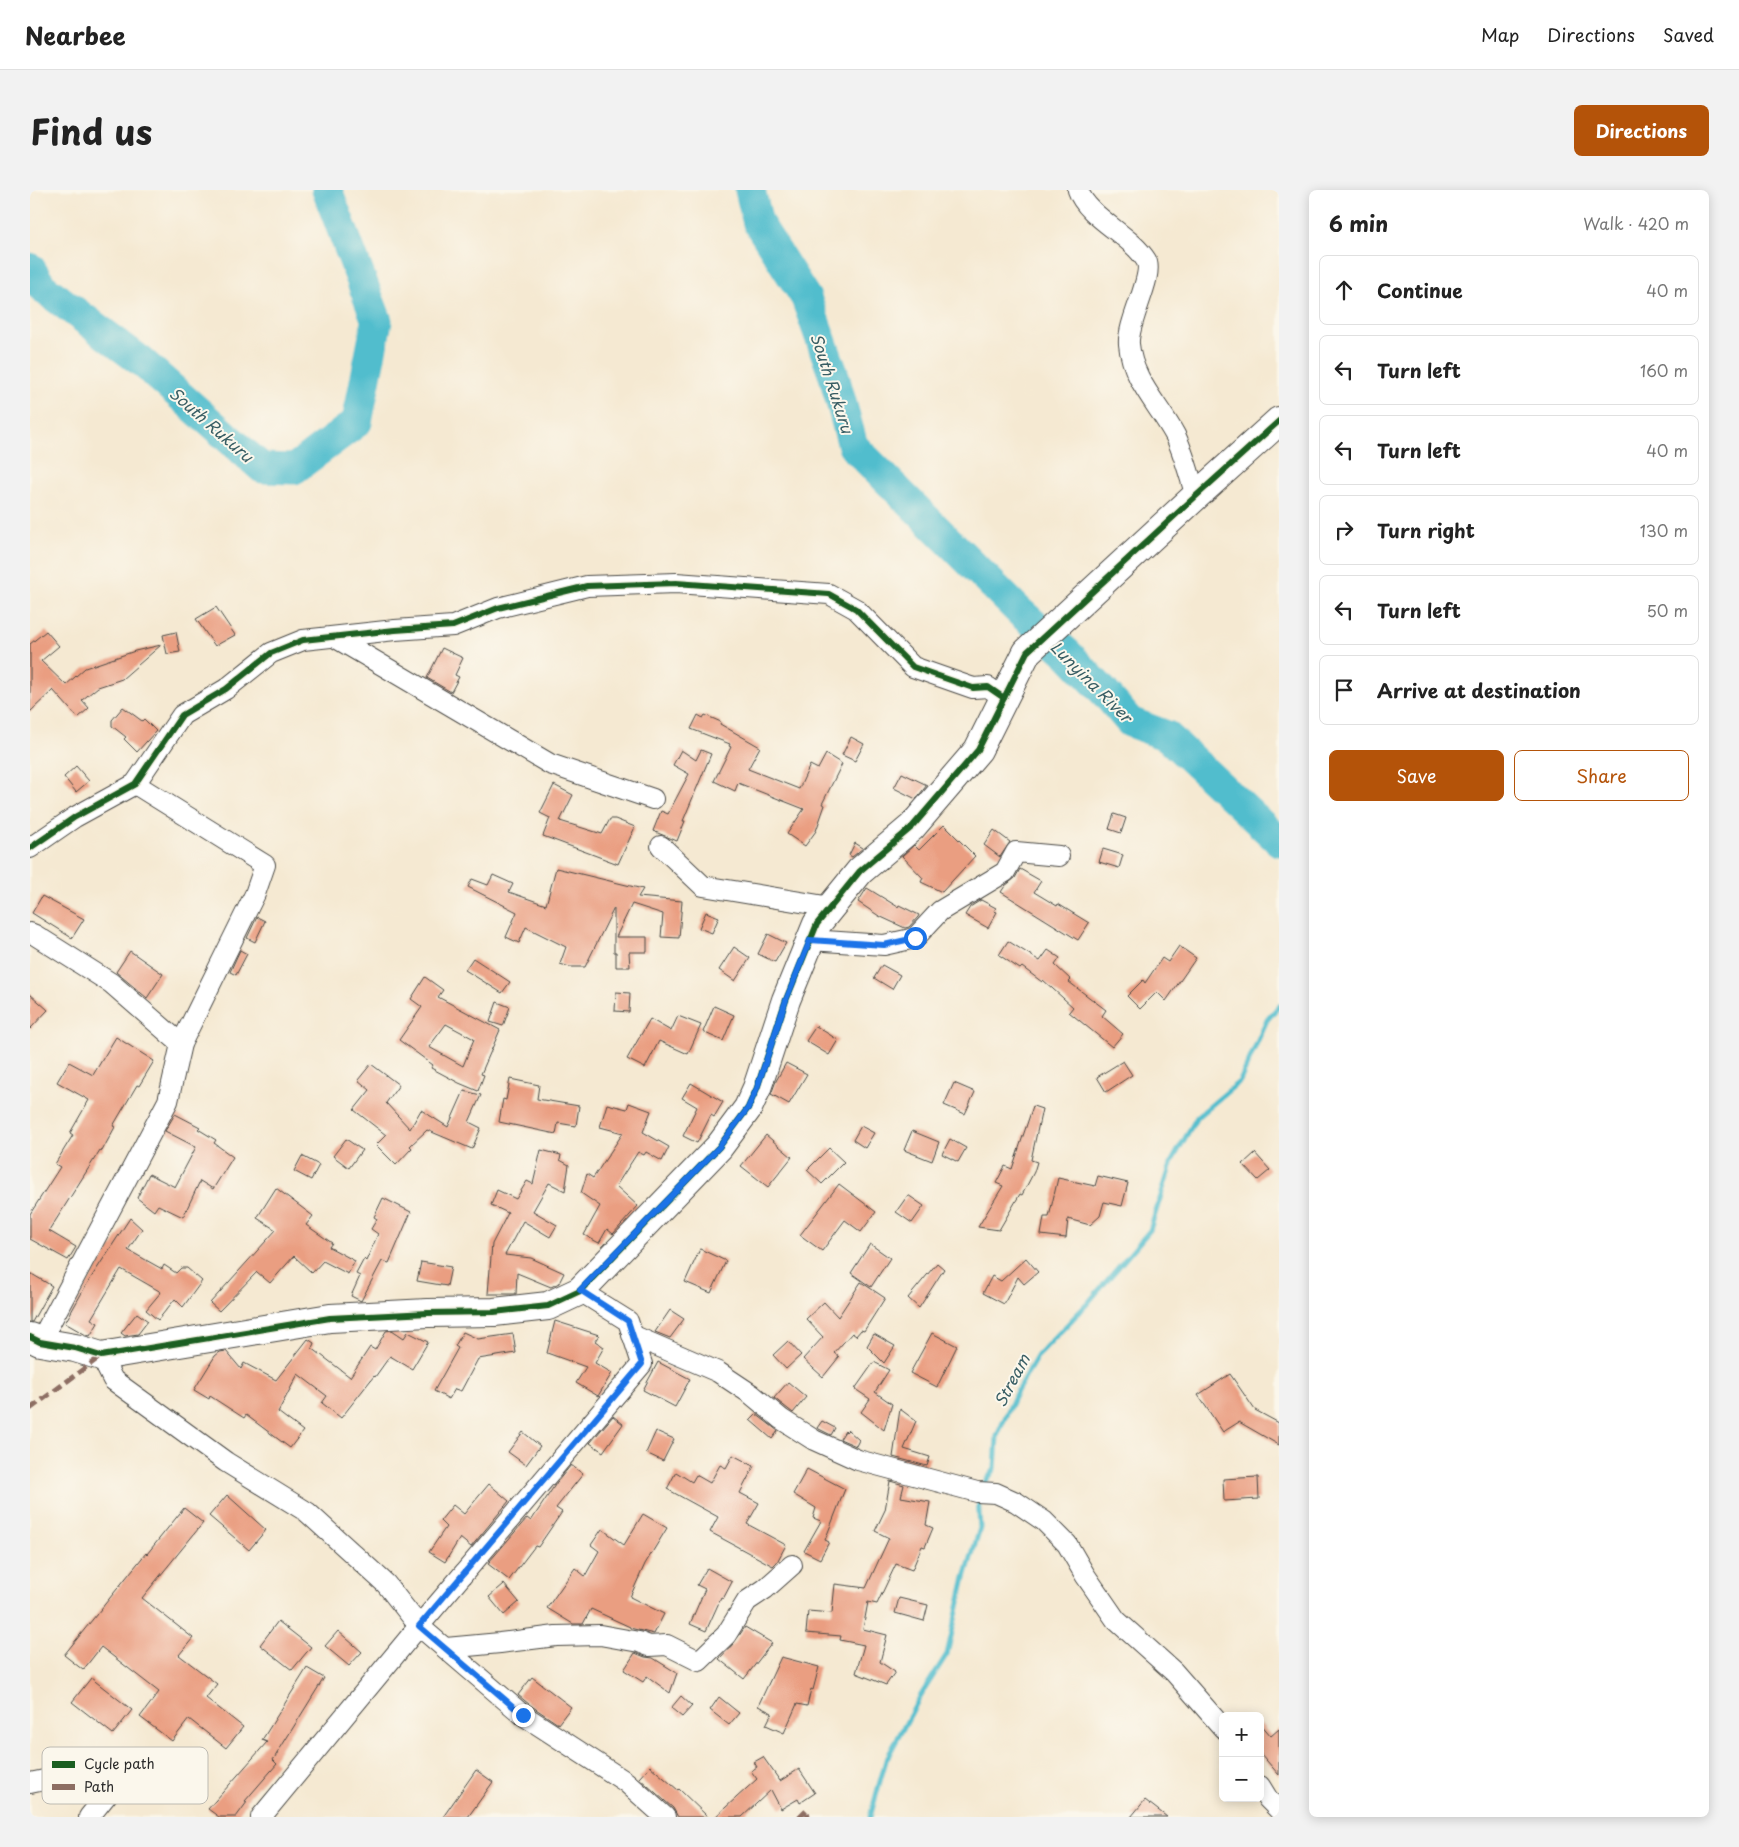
<!DOCTYPE html>
<html lang="en">
<head>
<meta charset="utf-8">
<style>
	:root { --surface:#fff; --page:#f2f2f2; --text:#222; --muted:#767676; --line:#e0e0e0; --accent:#b45309 }
	body { margin:0; font-family:"Playpen Sans",sans-serif; background:var(--page); color:var(--text) }
	.controls { position:absolute; right:15px; bottom:15px; display:grid; overflow:hidden; border-radius:8px; box-shadow:0 2px 12px #0003 }
	.controls button { width:45px; height:45px; display:grid; place-items:center; padding:0; border:0; border-bottom:1px solid var(--line); background:var(--surface); color:var(--text); font:25px sans-serif }
	.stop { position:absolute; width:15px; height:15px; margin:-11px; border:4px solid #1a73e8; border-radius:50%; background:#fff }
	.stop.end { background:#1a73e8; border-color:#fff; box-shadow:0 1px 5px #0008 }
	.list { margin:0; padding:0; list-style:none }
	h2 { display:flex; justify-content:space-between; align-items:center; height:65px; margin:0; padding:0 20px; font-size:21px }
	h2 small { font-size:16px; font-weight:400; color:var(--muted) }
	.list li { display:grid; grid-template-columns:32px 1fr auto; gap:15px; align-items:center; box-sizing:border-box; height:70px; margin:0 10px 10px; padding:0 10px; border:1px solid var(--line); border-radius:8px }
	.list b { display:block; font-size:19px; white-space:nowrap }
	.list em { font-size:16px; font-style:normal; color:var(--muted) }
	.actions { display:flex; gap:10px; padding:15px 20px }
	.actions a { flex:1; padding:11px 0; border:1px solid var(--accent); border-radius:8px; text-align:center; font-size:18px; color:var(--accent) }
	.actions .main { background:var(--accent); color:#fff }
	.icon { flex:none; width:28px; height:28px; fill:none; stroke:currentColor; stroke-width:2; stroke-linecap:round; stroke-linejoin:round }
	.map { position:relative; flex:none; width:1249px; height:1627px; overflow:hidden; border-radius:8px }
	header { display:flex; align-items:center; gap:30px; box-sizing:border-box; height:70px; padding:0 25px; background:var(--surface); border-bottom:1px solid var(--line) }
	header strong { font-size:24px }
	nav { display:flex; gap:28px; margin-inline-start:auto; font-size:18px }
	.intro { display:flex; align-items:center; justify-content:space-between; box-sizing:border-box; height:120px; padding:0 30px }
	h1 { margin:0; font-size:35px }
	.button { padding:12px 22px; border-radius:8px; background:var(--accent); color:#fff; font-size:18px; font-weight:700 }
	main { display:flex; gap:30px; padding:0 30px }
	aside { flex:1; background:var(--surface); border-radius:8px; box-shadow:0 2px 12px #0003 }
	.map>svg:first-child { display:block }
	.lines { fill:none; stroke-linecap:round; stroke-linejoin:round }
	.stream { stroke:#51bdcd; stroke-width:5 }
	.river { stroke:#51bdcd; stroke-width:31 }
	.building { fill:#ea9e81; fill-rule:evenodd }
	.street-casing { stroke:#494844; stroke-width:22 }
	.secondary-casing { stroke:#494844; stroke-width:30 }
	.street { stroke:#fff; stroke-width:20 }
	.secondary { stroke:#fff; stroke-width:28 }
	.quiet { stroke:#8d6e63; stroke-width:5; stroke-dasharray:10 5; stroke-linecap:butt }
	.cycleway-casing { stroke:#fbf7ec; stroke-width:9 }
	.cycleway { stroke:#1b5e20; stroke-width:6 }
	.route { stroke:#1a73e8; stroke-width:6 }
	.labels { text-anchor:middle; dominant-baseline:central; stroke-width:4; stroke-linejoin:round; paint-order:stroke }
	.water-label { font-size:16px; font-style:italic; fill:#385e64; stroke:#fbf7ec }
	.key { fill:#fbf7ec; stroke:#bdbab2; stroke-width:1 }
	.key-label { font-size:14px; fill:#2b2b2b }
</style>
</head>
<body>
<header>
<strong>Nearbee</strong>
<nav><a>Map</a><a>Directions</a><a>Saved</a></nav>
</header>
<div class="intro"><h1>Find us</h1><a class="button">Directions</a></div>
<main>
<div class="map">
<svg width="1249" height="1627" viewBox="0 0 1249 1627">
	<rect width="100%" height="100%" fill="#fbf7ec"/>
	<filter id="ink" filterUnits="userSpaceOnUse"><feTurbulence type="fractalNoise" baseFrequency=".02" numOctaves="2"/><feDisplacementMap in="SourceGraphic" scale="10" xChannelSelector="R" yChannelSelector="G"/><feConvolveMatrix kernelMatrix="1 2 1 2 8 2 1 2 1" color-interpolation-filters="sRGB"/></filter>
	<filter id="wash" filterUnits="userSpaceOnUse"><feTurbulence type="fractalNoise" baseFrequency=".0096" numOctaves="4" result="noise"/><feDisplacementMap in="SourceGraphic" scale="20" xChannelSelector="R" yChannelSelector="G"/><feGaussianBlur stdDeviation="1.12" result="paint"/><feColorMatrix in="noise" values="0 0 0 0 0 0 0 0 0 0 0 0 0 0 0 0 0 1.4 0 .05"/><feComposite in="paint" operator="in"/></filter>
	<g filter="url(#wash)">
		<rect width="100%" height="100%" fill="#f5e9d2"/>
		<g class="lines">
			<g class="stream">
				<polyline points="952,1296 965,1279 967,1246 986,1203 1008,1165 1057,1114 1120,1040 1142,971 1167,927 1210,891 1237,830 1249,816"/>
				<polyline points="840,1627 856,1570 891,1505 917,1464 934,1391 950,1338 948,1306"/>
			</g>
			<g class="river">
				<polyline points="720,0 728,33 776,108 804,186 823,256 990,422 1037,463 1075,503 1100,532 1137,546 1249,651"/>
				<polyline points="0,78 12,97 112,172 232,278 264,279 327,232 347,131 297,0"/>
			</g>
		</g>
		<g id="blocks">
			<g class="building">
				<polygon points="186,417 205,445 185,456 166,429"/>
				<polygon points="16,441 29,456 11,471 36,495 55,478 105,461 131,455 92,489 68,497 52,510 59,518 48,528 23,500 0,522 0,454"/>
				<polygon points="146,442 150,462 137,464 133,445"/>
				<polygon points="412,458 433,468 425,485 429,487 421,502 397,488"/>
				<polygon points="93,517 112,531 114,529 126,541 107,562 94,549 96,547 82,536 82,530"/>
				<polygon points="668,525 673,528 675,525 691,532 690,534 730,557 718,579 769,599 780,575 788,579 796,564 812,574 792,614 795,615 786,641 775,656 757,644 774,619 708,593 705,601 684,591 701,557 699,556 700,554 661,539"/>
				<polygon points="821,547 834,554 825,571 812,565"/>
				<polygon points="651,560 666,570 671,560 681,564 653,631 655,631 647,651 623,641 631,621 638,624 659,584 643,575"/>
				<polygon points="46,576 59,591 46,602 34,587"/>
				<polygon points="872,583 897,595 886,609 864,598"/>
				<polygon points="524,595 543,605 530,631 572,644 580,629 585,629 605,637 588,674 513,646 520,628 510,623"/>
				<polygon points="1084,624 1096,628 1091,643 1079,639"/>
				<polygon points="914,635 945,666 912,702 891,692 893,688 872,666 884,655 889,660"/>
				<polygon points="964,640 980,652 970,667 954,655"/>
				<polygon points="825,653 833,658 822,667 819,665"/>
				<polygon points="1073,659 1093,665 1089,678 1069,672"/>
				<polygon points="526,678 613,699 608,707 652,711 649,748 631,747 633,724 602,714 586,747 617,747 617,762 599,762 600,777 586,777 586,762 584,762 584,718 555,777 540,777 530,774 536,757 496,737 489,753 476,747 487,722 438,697 442,689 458,695 463,685 483,694 479,702 516,715"/>
				<polygon points="990,679 1011,691 1004,702 1027,716 1028,714 1059,733 1048,750 971,702 975,696 985,688"/>
				<polygon points="837,698 868,717 869,715 889,725 888,727 879,737 875,738 849,726 828,712"/>
				<polygon points="12,706 54,729 42,748 2,723"/>
				<polygon points="951,710 966,718 964,721 967,722 958,738 935,725 940,717"/>
				<polygon points="676,722 689,727 682,743 669,738"/>
				<polygon points="227,727 235,731 225,752 217,748"/>
				<polygon points="738,744 756,753 745,772 728,764"/>
				<polygon points="978,751 1010,771 1018,760 1030,768 1025,775 1041,790 1039,792 1076,820 1072,826 1093,844 1082,857 1039,822 1043,817 1013,790 1012,792 992,777 990,779 969,765"/>
				<polygon points="1149,756 1166,768 1136,811 1127,802 1110,819 1097,806 1113,790 1115,793 1132,768 1138,772"/>
				<polygon points="704,757 720,768 705,791 689,780"/>
				<polygon points="210,760 217,764 206,785 200,782"/>
				<polygon points="100,761 133,784 117,808 86,782"/>
				<polygon points="443,768 480,792 472,803 435,780"/>
				<polygon points="852,775 870,785 862,799 844,788"/>
				<path d="M395,787L413,800L408,807L470,840L451,884L454,885L448,901L429,893L401,878L403,875L369,850L392,817L381,809ZM416,834L444,849L433,876L399,857Z"/>
				<polygon points="586,802 600,803 599,822 585,821"/>
				<polygon points="0,804 18,820 0,839"/>
				<polygon points="467,812 480,817 473,836 460,832"/>
				<polygon points="684,816 704,825 693,851 673,842"/>
				<polygon points="648,826 671,835 658,864 629,851 615,878 597,869 620,829 641,841"/>
				<polygon points="786,836 808,850 799,865 776,851"/>
				<polygon points="86,847 124,871 109,896 107,895 83,936 85,937 72,961 70,960 19,1041 46,1057 38,1070 0,1049 0,1024 30,977 25,974 43,945 40,943 59,910 27,892 39,872 63,885"/>
				<polygon points="1093,871 1102,885 1076,902 1067,887"/>
				<polygon points="756,873 777,884 759,914 741,904 746,891"/>
				<polygon points="341,874 369,895 356,913 380,939 391,920 418,937 434,901 451,905 439,932 451,938 442,959 397,940 380,956 382,958 366,975 346,955 356,945 324,920 340,900 328,890"/>
				<polygon points="480,889 509,895 507,909 549,916 546,936 528,933 526,944 469,932 473,909 476,910"/>
				<polygon points="661,893 693,912 684,927 681,925 667,953 653,946 667,917 652,908"/>
				<polygon points="924,893 945,902 935,924 914,915"/>
				<polygon points="599,913 621,921 613,942 639,957 632,971 616,962 614,965 608,962 586,996 608,1016 583,1044 577,1039 569,1053 554,1045 570,1016 551,1003 557,984 563,988 593,943 570,937 577,914 597,919"/>
				<polygon points="1003,916 1012,919 1001,970 1007,972 1004,982 992,1005 990,1004 969,1040 948,1037 973,996 966,993 975,976 982,979"/>
				<polygon points="145,924 170,937 168,939 186,950 184,953 203,967 183,999 170,991 153,1027 128,1015 124,1021 107,1008 119,984 145,997 166,957 135,941"/>
				<polygon points="831,936 844,943 835,958 823,950"/>
				<polygon points="882,941 909,952 902,971 874,960"/>
				<polygon points="736,945 762,967 738,997 711,976"/>
				<polygon points="316,949 332,960 319,978 303,966"/>
				<polygon points="920,949 936,958 928,972 912,964"/>
				<polygon points="799,958 814,972 792,994 777,980"/>
				<polygon points="511,960 531,965 530,970 539,975 535,1001 519,993 503,1021 527,1035 520,1047 493,1031 475,1065 501,1068 534,1083 529,1093 521,1097 487,1083 486,1104 458,1104 462,1054 478,1023 461,1015 467,1000 486,1009 497,991 503,994"/>
				<polygon points="1225,963 1240,980 1228,990 1213,974"/>
				<polygon points="272,966 289,975 281,990 264,981"/>
				<polygon points="1068,986 1098,993 1092,1016 1074,1012 1070,1026 1060,1035 1038,1029 1036,1048 1011,1045 1014,1027 1019,1027 1028,988 1065,996"/>
				<polygon points="809,994 846,1022 831,1042 815,1030 792,1061 770,1045"/>
				<polygon points="246,998 283,1026 276,1035 302,1053 299,1057 325,1071 318,1084 293,1071 282,1083 264,1066 240,1093 227,1082 189,1121 180,1113 246,1040 227,1028"/>
				<polygon points="878,1005 894,1016 882,1033 866,1022"/>
				<polygon points="353,1008 381,1022 359,1073 352,1071 331,1111 321,1106 330,1086 326,1084 334,1069 336,1071 348,1044 341,1039 347,1029 344,1027"/>
				<polygon points="100,1028 112,1039 98,1060 132,1079 134,1075 146,1083 151,1078 157,1078 172,1091 153,1117 145,1109 128,1130 116,1120 131,1102 91,1079 61,1129 68,1133 60,1146 56,1145 35,1133 55,1097"/>
				<polygon points="840,1054 860,1068 841,1097 821,1083"/>
				<polygon points="670,1059 696,1071 681,1103 655,1092"/>
				<polygon points="996,1068 1008,1082 994,1094 988,1087 974,1114 953,1103 962,1086 971,1091"/>
				<polygon points="391,1072 421,1077 417,1096 387,1091"/>
				<polygon points="907,1073 914,1079 889,1118 878,1108"/>
				<polygon points="0,1083 22,1096 2,1132 0,1132"/>
				<polygon points="831,1092 855,1108 834,1141 831,1140 826,1146 822,1143 804,1163 809,1167 793,1187 773,1169 793,1147 776,1129 794,1112 808,1127"/>
				<polygon points="640,1120 654,1129 640,1148 625,1142"/>
				<polygon points="107,1123 118,1131 108,1144 95,1146 91,1143"/>
				<polygon points="525,1131 569,1145 565,1151 574,1157 565,1173 582,1183 568,1206 546,1193 556,1177 517,1163"/>
				<polygon points="362,1140 374,1148 378,1142 398,1152 382,1179 360,1166 345,1187 344,1186 311,1228 292,1213 297,1206 268,1184 248,1222 273,1241 260,1258 216,1225 214,1228 180,1206 179,1209 164,1200 185,1166 190,1162 196,1161 211,1179 214,1173 246,1190 278,1149 284,1153 282,1158 320,1187 340,1157 345,1160 356,1141"/>
				<polygon points="433,1142 448,1149 483,1144 486,1163 448,1169 431,1201 425,1199 419,1209 404,1201 428,1158 425,1156"/>
				<polygon points="902,1143 927,1156 907,1197 880,1183"/>
				<polygon points="844,1144 865,1156 854,1173 837,1156"/>
				<polygon points="758,1151 771,1165 756,1179 743,1165"/>
				<polygon points="628,1172 660,1189 645,1217 613,1200"/>
				<polygon points="844,1172 859,1180 845,1202 862,1214 854,1240 831,1222 840,1209 825,1199"/>
				<polygon points="1200,1184 1225,1220 1249,1233 1249,1255 1209,1232 1193,1242 1168,1205"/>
				<polygon points="758,1192 776,1207 763,1223 744,1208"/>
				<polygon points="870,1219 886,1231 874,1259 900,1267 897,1276 863,1267"/>
				<polygon points="726,1224 748,1241 742,1249 720,1230"/>
				<polygon points="583,1226 593,1234 573,1262 560,1253"/>
				<polygon points="792,1231 805,1238 801,1245 787,1238"/>
				<polygon points="818,1240 829,1250 826,1256 810,1249 815,1241 816,1242"/>
				<polygon points="626,1241 644,1249 633,1271 616,1263"/>
				<polygon points="493,1242 510,1256 496,1275 478,1262"/>
				<polygon points="703,1265 724,1276 710,1303 729,1313 717,1334 756,1355 747,1372 743,1376 680,1342 688,1327 637,1299 646,1282 662,1292 666,1285 680,1293 690,1275 696,1278"/>
				<polygon points="541,1275 553,1284 526,1318 532,1322 508,1357 505,1356 479,1390 458,1374 459,1372 497,1328 501,1331 527,1292"/>
				<polygon points="777,1279 815,1299 795,1350 799,1352 790,1369 774,1361 791,1331 783,1328 786,1318 763,1304"/>
				<polygon points="1228,1287 1229,1309 1194,1311 1193,1289"/>
				<polygon points="860,1291 874,1295 871,1307 900,1312 896,1335 903,1338 895,1357 892,1356 882,1380 866,1374 847,1414 838,1412 833,1439 857,1445 850,1472 865,1482 856,1495 826,1483 834,1455 810,1450 811,1446 776,1443 778,1421 802,1423 805,1394 836,1398 859,1348 845,1341 855,1320"/>
				<polygon points="459,1294 479,1311 441,1357 430,1348 415,1372 399,1362 416,1337 410,1331 423,1315 434,1324"/>
				<polygon points="197,1305 236,1340 219,1360 179,1326"/>
				<polygon points="154,1318 173,1333 112,1408 163,1448 149,1465 187,1494 176,1508 213,1537 196,1558 159,1529 142,1551 110,1527 129,1502 71,1457 53,1480 34,1465 116,1363 117,1364"/>
				<polygon points="613,1324 637,1338 615,1374 600,1407 634,1424 624,1444 600,1438 600,1437 561,1419 553,1434 543,1434 517,1418 545,1378 555,1386 569,1361 561,1355 572,1339 594,1355"/>
				<polygon points="677,1378 702,1392 693,1409 691,1408 676,1441 660,1434 675,1399 667,1395"/>
				<polygon points="474,1394 489,1412 474,1425 459,1407"/>
				<polygon points="869,1408 898,1415 894,1431 865,1423"/>
				<polygon points="248,1431 281,1457 262,1480 230,1455"/>
				<polygon points="715,1437 742,1453 714,1489 689,1469 704,1453"/>
				<polygon points="308,1441 332,1462 319,1476 295,1456"/>
				<polygon points="605,1463 615,1467 623,1468 647,1483 640,1503 617,1486 613,1492 594,1480"/>
				<polygon points="751,1467 789,1477 783,1500 781,1499 777,1516 767,1514 754,1543 736,1535 742,1523 728,1516"/>
				<polygon points="277,1478 294,1488 243,1570 247,1574 215,1611 217,1612 206,1627 189,1627 178,1619 237,1552 232,1550"/>
				<polygon points="502,1487 541,1517 528,1534 500,1515 488,1505"/>
				<polygon points="61,1488 102,1520 83,1544 42,1512"/>
				<polygon points="651,1506 662,1516 652,1527 641,1518"/>
				<polygon points="689,1507 709,1523 699,1535 680,1520"/>
				<polygon points="1230,1533 1241,1546 1249,1539 1249,1585 1230,1563"/>
				<polygon points="733,1567 750,1591 769,1579 785,1603 770,1613 768,1609 751,1619 741,1600 712,1627 685,1627 727,1589 721,1581 727,1577 724,1572"/>
				<polygon points="620,1576 648,1600 649,1599 678,1627 648,1627 643,1618 609,1588"/>
				<polygon points="446,1580 463,1592 438,1627 413,1627"/>
				<polygon points="1115,1610 1137,1627 1101,1627"/>
			</g>
		</g>
	</g>
	<g filter="url(#ink)">
		<use href="#blocks" fill-opacity="0" stroke="#494844" stroke-width="1"/>
		<g class="lines">
			<defs>
				<g id="street">
					<path d="M1048,0C1057,27 1101,45 1116,70C1125,85 1097,132 1099,154C1102,190 1129,215 1145,245C1153,260 1160,288 1166,306"/>
					<polyline points="306,448 520,574 623,609"/>
					<polyline points="631,656 673,696 801,717"/>
					<polyline points="0,658 45,627 105,594 152,525 196,499 241,463 273,450 365,440 423,436 468,418 557,396 646,393 799,404 826,419 883,477 943,498 958,497 974,508"/>
					<polyline points="0,743 5,745 81,793 151,854"/>
					<polyline points="780,750 854,755 885,748 910,721 975,682 986,662 1029,666"/>
					<polyline points="602,1145 688,1182 721,1204 751,1229 784,1250 828,1270 947,1302 966,1303 986,1312 1014,1331 1037,1354 1055,1385 1086,1430 1144,1482 1193,1538"/>
					<polyline points="10,1152 138,911 151,854 225,704 235,675 105,594"/>
					<polyline points="71,1166 83,1190 196,1272 277,1322 356,1394 389,1436 493,1525 596,1592 635,1627"/>
					<polyline points="416,1458 470,1453 526,1446 570,1445 609,1452 619,1456 637,1455 669,1471 696,1445 717,1411 735,1399 762,1375"/>
					<polyline points="0,1593 77,1577 90,1582 80,1601 59,1627"/>
					<polyline points="1230,1596 1238,1609 1249,1620"/>
					<polyline points="231,1627 389,1436 612,1174 598,1131 550,1101"/>
				</g>
				<polyline id="secondary" points="0,1147 10,1152 45,1158 71,1166 300,1128 398,1123 464,1122 518,1116 550,1101 689,957 718,918 727,898 756,810 787,734 830,681 882,637 948,560 997,462 1166,306 1249,231"/>
			</defs>
			<use href="#street" class="street-casing"/>
			<use href="#secondary" class="secondary-casing"/>
			<use href="#street" class="street"/>
			<use href="#secondary" class="secondary"/>
			<g class="quiet">
				<polyline points="0,1219 71,1166"/>
				<polyline points="769,1627 777,1619 778,1627"/>
			</g>
			<defs>
				<g id="cycleway">
					<polyline points="0,658 45,627 105,594 152,525 196,499 241,463 273,450 365,440 423,436 468,418 557,396 646,393 799,404 826,419 883,477 943,498 958,497 974,508"/>
					<polyline points="0,1147 10,1152 45,1158 71,1166 300,1128 398,1123 464,1122 518,1116 550,1101 689,957 718,918 727,898 756,810 787,734 830,681 882,637 948,560 997,462 1166,306 1249,231"/>
				</g>
			</defs>
			<use href="#cycleway" class="cycleway-casing"/>
			<use href="#cycleway" class="cycleway"/>
		</g>
	</g>
	<g class="lines" filter="url(#ink)">
		<polyline class="route" points="493,1525 389,1436 612,1174 598,1131 550,1100 689,957 718,918 727,898 756,810 780,750 854,755 885,748"/>
	</g>
	<g class="labels">
		<g class="water-label">
			<text transform="translate(803 193) rotate(72)">South Rukuru</text>
			<text transform="translate(182 234) rotate(41)">South Rukuru</text>
			<text transform="translate(1062 491) rotate(45)">Lunyina River</text>
			<text transform="translate(981 1190) rotate(-62)">Stream</text>
		</g>
	</g>
	<rect x="12" y="1557" width="166" height="57" rx="8" class="key"/>
	<rect x="22" y="1571" width="23" height="7" fill="#1b5e20"/>
	<rect x="22" y="1594" width="23" height="6" fill="#8d6e63"/>
	<g class="key-label">
		<text x="54" y="1579">Cycle path</text>
		<text x="54" y="1602">Path</text>
	</g>
</svg>
<div class="controls">
<button>+</button>
<button>−</button>
</div>
<div class="stop" style="left:885px;top:748px"></div>
<div class="stop end" style="left:493px;top:1525px"></div>
</div>
<aside>
<h2>6 min<small>Walk · 420 m</small></h2>
<ul class="list">
<li><svg class="icon" aria-label="ahead" viewBox="0 0 24 24"><path d="M12 20V5M6 11l6-6 6 6"/></svg><div><b>Continue</b></div><em>40 m</em></li>
<li><svg class="icon" aria-label="left" viewBox="0 0 24 24"><path d="M17 20v-9H6M10 6l-5 5 5 5"/></svg><div><b>Turn left</b></div><em>160 m</em></li>
<li><svg class="icon" aria-label="left" viewBox="0 0 24 24"><path d="M17 20v-9H6M10 6l-5 5 5 5"/></svg><div><b>Turn left</b></div><em>40 m</em></li>
<li><svg class="icon" aria-label="right" viewBox="0 0 24 24"><path d="M7 20v-9h11M14 6l5 5-5 5"/></svg><div><b>Turn right</b></div><em>130 m</em></li>
<li><svg class="icon" aria-label="left" viewBox="0 0 24 24"><path d="M17 20v-9H6M10 6l-5 5 5 5"/></svg><div><b>Turn left</b></div><em>50 m</em></li>
<li><svg class="icon" aria-label="arrive" viewBox="0 0 24 24"><path d="M6 21V4h12l-3 4 3 4H6"/></svg><div><b>Arrive at destination</b></div></li>
</ul>
<div class="actions"><a class="main">Save</a><a>Share</a></div>
</aside>
</main>
</body>
</html>
